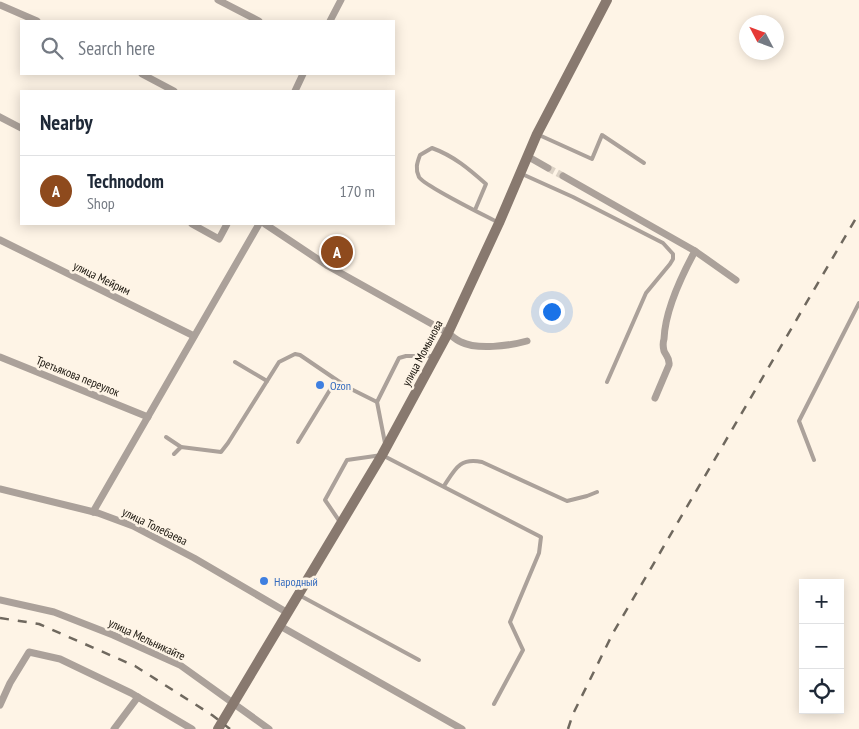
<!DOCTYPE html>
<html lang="en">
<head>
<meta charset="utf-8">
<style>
	:root { --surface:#fff; --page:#f2f2f3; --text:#1f2937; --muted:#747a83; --line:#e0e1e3; --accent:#8e4a1d }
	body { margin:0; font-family:"PT Sans Narrow",sans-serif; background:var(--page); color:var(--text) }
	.controls { position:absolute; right:15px; bottom:15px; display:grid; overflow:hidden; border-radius:0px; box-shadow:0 2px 12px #0003 }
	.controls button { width:45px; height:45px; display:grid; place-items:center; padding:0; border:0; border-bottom:1px solid var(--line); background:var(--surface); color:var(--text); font:25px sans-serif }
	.compass { position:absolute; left:739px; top:15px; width:45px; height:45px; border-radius:50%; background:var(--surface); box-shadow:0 2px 12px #0003; rotate:311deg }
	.you { position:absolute; left:551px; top:311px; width:18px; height:18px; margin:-12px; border:4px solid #fff; border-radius:50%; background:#1a73e8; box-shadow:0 0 0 8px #1a73e833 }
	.badge { display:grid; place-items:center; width:32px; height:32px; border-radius:50%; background:var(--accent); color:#fff; font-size:16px; font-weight:700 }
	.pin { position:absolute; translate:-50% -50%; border:2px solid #fff; box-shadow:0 1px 5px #0006 }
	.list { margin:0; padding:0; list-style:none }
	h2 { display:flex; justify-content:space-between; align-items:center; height:65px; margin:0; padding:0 20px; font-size:21px }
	h2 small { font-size:16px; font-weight:400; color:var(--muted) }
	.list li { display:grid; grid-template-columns:32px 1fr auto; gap:15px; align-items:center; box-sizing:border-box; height:70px; padding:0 20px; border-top:1px solid var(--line) }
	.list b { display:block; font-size:19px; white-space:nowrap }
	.list p { margin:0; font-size:16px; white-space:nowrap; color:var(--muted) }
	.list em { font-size:16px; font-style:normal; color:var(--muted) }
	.icon { flex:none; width:28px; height:28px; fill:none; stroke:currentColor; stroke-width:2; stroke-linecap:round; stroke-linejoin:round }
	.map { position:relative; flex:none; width:859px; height:729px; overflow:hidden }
	.search { position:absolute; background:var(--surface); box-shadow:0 2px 12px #0003; left:20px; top:20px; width:375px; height:55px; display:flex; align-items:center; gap:12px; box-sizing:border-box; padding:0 18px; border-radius:0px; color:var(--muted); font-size:19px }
	.panel { position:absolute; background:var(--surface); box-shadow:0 2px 12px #0003; left:20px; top:90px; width:375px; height:135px; border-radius:0px }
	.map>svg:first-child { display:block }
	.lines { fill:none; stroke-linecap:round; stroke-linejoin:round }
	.street-tunnel { stroke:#dcd2c5; stroke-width:7; stroke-dasharray:7 3.5; stroke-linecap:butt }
	.lane { stroke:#aba19a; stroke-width:4 }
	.street { stroke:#aba19a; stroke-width:7 }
	.secondary { stroke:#88796f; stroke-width:10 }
	.rail { stroke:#6f685e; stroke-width:2.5; stroke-dasharray:9 9; stroke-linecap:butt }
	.shop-dot { fill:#3f7fe0; stroke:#fef4e6; stroke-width:2 }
	.labels { text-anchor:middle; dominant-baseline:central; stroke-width:5; stroke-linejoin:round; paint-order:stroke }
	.street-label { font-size:12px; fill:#18130b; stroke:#fef4e6 }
	.shop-label { font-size:12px; fill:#366cbe; stroke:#fef4e6; text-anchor:start }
</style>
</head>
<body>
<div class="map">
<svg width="859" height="729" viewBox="0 0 859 729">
	<rect width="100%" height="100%" fill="#fef4e6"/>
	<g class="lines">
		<polyline class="street-tunnel" points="548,168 563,176"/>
		<g class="lane">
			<polyline points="539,135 592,159 602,135 644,163"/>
			<polyline points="522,174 573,197 663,243 673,254 673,259 670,264 646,293 607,382"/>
			<path d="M475,210L486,184C469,169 454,156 432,148L420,155C417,163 415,169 419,177C424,186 486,216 499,223"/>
			<polyline points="235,362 267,381"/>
			<polyline points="166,437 181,447"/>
			<polyline points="298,442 336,380"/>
			<polyline points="385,443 377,402 399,358 406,356 433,356"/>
			<polyline points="174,454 181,447 221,452 228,443 279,362 295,354 300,355 347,387 377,402"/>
			<polyline points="814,460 799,421 859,303"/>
			<path d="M444,486C455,469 460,457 482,462L567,501L587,496L597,492"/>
			<polyline points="340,522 325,500 347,460 382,455 541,537 539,553 510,622 523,650 494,704"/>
			<polyline points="299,595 419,660"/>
		</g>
		<g class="street">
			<polyline points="218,0 259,21"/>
			<polyline points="0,5 37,21"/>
			<polyline points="330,21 341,0"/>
			<polyline points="142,74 174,91"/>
			<polyline points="295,91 303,74"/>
			<polyline points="0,117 21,128"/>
			<polyline points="527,156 548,168"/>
			<polyline points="563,176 695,251 736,280"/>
			<polyline points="192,224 219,239 227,224"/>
			<path d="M265,224L328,266L448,333C452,336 456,340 461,342C477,350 509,346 527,341"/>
			<polyline points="0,240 194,336"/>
			<polyline points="0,357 148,417"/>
			<path d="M655,398L669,365C670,358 666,356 664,351C663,347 663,342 664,339C665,311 682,275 695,251"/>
			<polyline points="0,489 98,513 133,526 194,558 288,613"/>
			<polyline points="93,512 259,224"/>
			<polyline points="0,600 54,612 113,635 180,665 269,729"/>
			<polyline points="280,626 462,729"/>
			<polyline points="0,705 10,683 29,652 60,659 131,693 192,729"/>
			<polyline points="114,729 138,697"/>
		</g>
		<polyline class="secondary" points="218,729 382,455 448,333 499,223 537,134 607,0"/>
		<g class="rail">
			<polyline points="0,618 39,624 135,666 212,715 230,729"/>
			<polyline points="568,729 573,714 613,633 859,213"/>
		</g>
	</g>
	<g class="shop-dot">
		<circle cx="320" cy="385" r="5"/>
		<circle cx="264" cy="581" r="5"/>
	</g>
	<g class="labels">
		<g class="street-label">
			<text transform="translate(102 278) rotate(26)">улица Мейрим</text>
			<text transform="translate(422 353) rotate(-62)">улица Момынова</text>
			<text transform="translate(78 376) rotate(22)">Третьякова переулок</text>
			<text transform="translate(155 526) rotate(26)">улица Толебаева</text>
			<text transform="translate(147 639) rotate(25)">улица Мельникайте</text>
		</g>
		<g class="shop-label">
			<text x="330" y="385">Ozon</text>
			<text x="274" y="581">Народный</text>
		</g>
	</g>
</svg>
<div class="controls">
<button>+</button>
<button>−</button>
<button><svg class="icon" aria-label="locate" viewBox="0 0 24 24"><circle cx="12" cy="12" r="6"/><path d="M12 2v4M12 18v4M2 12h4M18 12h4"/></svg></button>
</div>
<svg class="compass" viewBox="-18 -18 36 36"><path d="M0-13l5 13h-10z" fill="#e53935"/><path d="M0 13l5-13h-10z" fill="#747a83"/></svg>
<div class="you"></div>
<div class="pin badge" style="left:337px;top:252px">A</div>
<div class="search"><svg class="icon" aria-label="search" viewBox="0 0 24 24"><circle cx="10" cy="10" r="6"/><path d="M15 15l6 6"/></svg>Search here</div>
<section class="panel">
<h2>Nearby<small></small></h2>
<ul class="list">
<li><span class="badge">A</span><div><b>Technodom</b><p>Shop</p></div><em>170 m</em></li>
</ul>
</section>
</div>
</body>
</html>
